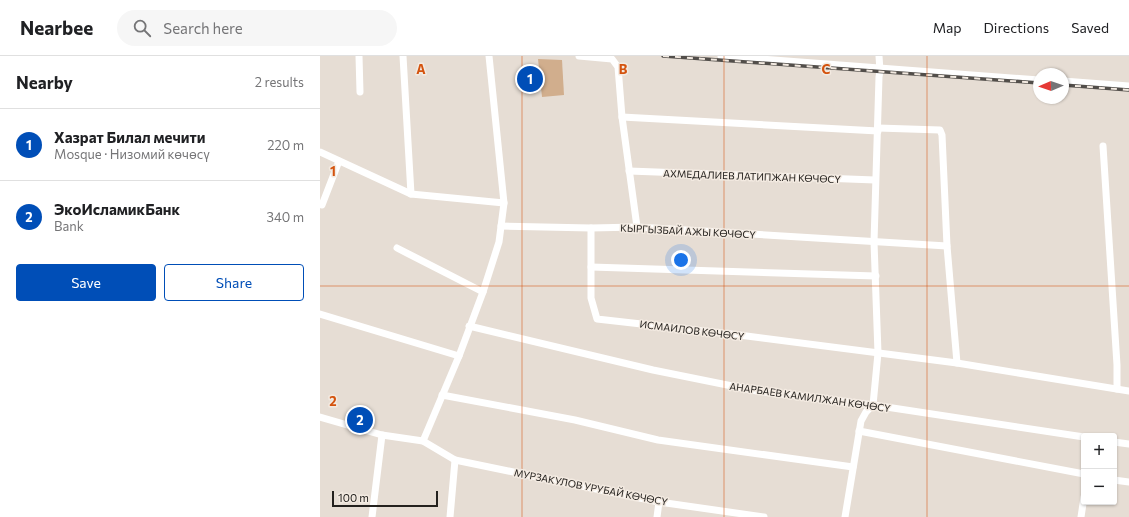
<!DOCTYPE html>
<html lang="en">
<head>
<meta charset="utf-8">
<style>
	:root { --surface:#fff; --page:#f6f6f6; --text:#202124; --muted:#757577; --line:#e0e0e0; --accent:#004eb7 }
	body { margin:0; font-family:Commissioner,sans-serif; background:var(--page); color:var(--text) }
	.controls { position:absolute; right:12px; bottom:12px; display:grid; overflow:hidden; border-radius:4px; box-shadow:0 1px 3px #0004 }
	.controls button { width:36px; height:36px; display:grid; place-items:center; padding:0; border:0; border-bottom:1px solid var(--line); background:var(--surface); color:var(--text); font:20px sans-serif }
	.compass { position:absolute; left:713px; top:12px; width:36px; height:36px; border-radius:50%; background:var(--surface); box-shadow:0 1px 3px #0004; rotate:268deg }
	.scale { position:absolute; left:12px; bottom:10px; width:106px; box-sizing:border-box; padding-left:4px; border:2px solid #24211e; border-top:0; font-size:11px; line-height:14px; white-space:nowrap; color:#24211e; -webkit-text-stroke:3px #f3eae1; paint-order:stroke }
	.you { position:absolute; left:361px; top:204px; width:14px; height:14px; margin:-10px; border:3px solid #fff; border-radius:50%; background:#1a73e8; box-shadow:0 0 0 6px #1a73e833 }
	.badge { display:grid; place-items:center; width:26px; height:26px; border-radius:50%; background:var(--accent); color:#fff; font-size:13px; font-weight:700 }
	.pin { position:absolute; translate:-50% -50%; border:2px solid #fff; box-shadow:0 1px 4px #0006 }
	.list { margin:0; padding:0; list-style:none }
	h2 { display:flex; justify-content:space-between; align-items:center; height:52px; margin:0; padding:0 16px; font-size:17px }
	h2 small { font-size:13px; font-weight:400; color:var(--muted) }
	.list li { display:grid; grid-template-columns:26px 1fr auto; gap:12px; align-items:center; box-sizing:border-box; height:72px; padding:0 16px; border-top:1px solid var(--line) }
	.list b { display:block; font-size:15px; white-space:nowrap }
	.list p { margin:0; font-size:13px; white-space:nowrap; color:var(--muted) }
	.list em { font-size:13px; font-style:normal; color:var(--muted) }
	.actions { display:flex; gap:8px; padding:12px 16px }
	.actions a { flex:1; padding:9px 0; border:1px solid var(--accent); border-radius:4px; text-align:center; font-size:14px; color:var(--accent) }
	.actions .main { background:var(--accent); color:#fff }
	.icon { flex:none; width:22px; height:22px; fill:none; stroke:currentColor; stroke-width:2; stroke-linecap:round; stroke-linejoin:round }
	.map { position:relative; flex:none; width:809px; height:461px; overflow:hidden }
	header { display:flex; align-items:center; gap:24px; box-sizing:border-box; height:56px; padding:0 20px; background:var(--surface); border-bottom:1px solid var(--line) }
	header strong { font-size:19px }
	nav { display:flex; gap:22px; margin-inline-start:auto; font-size:14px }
	.search { width:280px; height:36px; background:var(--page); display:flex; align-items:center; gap:10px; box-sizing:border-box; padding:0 14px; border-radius:22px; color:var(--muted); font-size:15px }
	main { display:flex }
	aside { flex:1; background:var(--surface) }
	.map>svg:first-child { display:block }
	.green { fill:#d1ae8d }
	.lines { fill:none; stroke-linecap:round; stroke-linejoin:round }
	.minor { stroke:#fff; stroke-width:7 }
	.rail-casing { stroke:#524e4a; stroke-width:3.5 }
	.rail { stroke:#f3eae1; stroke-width:2; stroke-dasharray:6; stroke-linecap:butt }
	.grid { fill:none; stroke:#d4530e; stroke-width:1; stroke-opacity:0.55 }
	.labels { text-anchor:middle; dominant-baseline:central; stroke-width:3; stroke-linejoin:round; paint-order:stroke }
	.street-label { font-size:10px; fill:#24211e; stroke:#f3eae1 }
	.grid-label { font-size:13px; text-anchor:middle; font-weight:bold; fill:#d4530e; stroke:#f3eae1; stroke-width:3; stroke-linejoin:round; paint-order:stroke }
</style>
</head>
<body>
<header>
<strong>Nearbee</strong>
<div class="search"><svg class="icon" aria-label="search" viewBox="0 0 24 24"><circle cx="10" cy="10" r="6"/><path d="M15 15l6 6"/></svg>Search here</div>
<nav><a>Map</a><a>Directions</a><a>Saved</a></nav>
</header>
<main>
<aside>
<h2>Nearby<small>2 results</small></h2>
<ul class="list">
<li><span class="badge">1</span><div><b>Хазрат Билал мечити</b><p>Mosque · Низомий көчөсү</p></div><em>220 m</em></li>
<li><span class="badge">2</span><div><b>ЭкоИсламикБанк</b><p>Bank</p></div><em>340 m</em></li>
</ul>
<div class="actions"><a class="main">Save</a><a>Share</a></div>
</aside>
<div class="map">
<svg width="809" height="461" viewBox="0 0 809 461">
	<rect width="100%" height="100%" fill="#e6ddd4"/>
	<polygon class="green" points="218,3 242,4 244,39 222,41"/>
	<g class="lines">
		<g class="minor">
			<polyline points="39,0 40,36"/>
			<polyline points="83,0 91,138"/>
			<polyline points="259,0 292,3 298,11 302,61 317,171"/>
			<polyline points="401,0 719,24"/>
			<polyline points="743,25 809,30"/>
			<polyline points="302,61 558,75"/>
			<polyline points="558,72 620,74 622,79 627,190 637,307"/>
			<polyline points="783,90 797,309 797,333"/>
			<polyline points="0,96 91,138 184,147"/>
			<polyline points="309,115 555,124"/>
			<polyline points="2,149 19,105"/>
			<polyline points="181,170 271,172 317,171 627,190"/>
			<polyline points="271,172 271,242 277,263 419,279 637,307 809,335"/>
			<polyline points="77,192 163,236"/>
			<polyline points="271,211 556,220"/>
			<polyline points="0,258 139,300"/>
			<polyline points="149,270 333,314 437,335 553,349 764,381"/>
			<polyline points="122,339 255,364 338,384 533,411"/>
			<polyline points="0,361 62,379 103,385 135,404 339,446 444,461"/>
			<polyline points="539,375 764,418"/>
			<polyline points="103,385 139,300 163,236 179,186 184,147 169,0"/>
			<polyline points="794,386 809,388"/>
			<polyline points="794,424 809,426"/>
			<polyline points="52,461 62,379"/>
			<polyline points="130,461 135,404"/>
			<polyline points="337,461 339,446"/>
			<polyline points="525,461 541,365 546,356 553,349 558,297 554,186 559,21 560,15 559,0"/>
			<polyline points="761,461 764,441"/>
		</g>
		<defs>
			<g id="rail">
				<polyline points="343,0 719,27"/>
				<polyline points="743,29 809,34"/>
			</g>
		</defs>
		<use href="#rail" class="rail-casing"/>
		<use href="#rail" class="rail"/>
	</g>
	<path class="grid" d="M202,0V461M404,0V461M607,0V461M0,230H809"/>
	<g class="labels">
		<g class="street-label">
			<text transform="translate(432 120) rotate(2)">АХМЕДАЛИЕВ ЛАТИПЖАН КӨЧӨСҮ</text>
			<text transform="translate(368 175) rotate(3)">КЫРГЫЗБАЙ АЖЫ КӨЧӨСҮ</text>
			<text transform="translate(372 274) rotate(7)">ИСМАИЛОВ КӨЧӨСҮ</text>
			<text transform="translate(490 341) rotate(8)">АНАРБАЕВ КАМИЛЖАН КӨЧӨСҮ</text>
			<text transform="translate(271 431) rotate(11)">МУРЗАКУЛОВ УРУБАЙ КӨЧӨСҮ</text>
		</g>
	</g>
	<g class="grid-label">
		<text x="101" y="18">A</text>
		<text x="303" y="18">B</text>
		<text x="506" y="18">C</text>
		<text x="13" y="120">1</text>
		<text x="13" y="350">2</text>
	</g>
</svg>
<div class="controls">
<button>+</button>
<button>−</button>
</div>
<svg class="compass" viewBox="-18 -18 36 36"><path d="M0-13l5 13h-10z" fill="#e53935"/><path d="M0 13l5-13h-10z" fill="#757577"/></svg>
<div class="scale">100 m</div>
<div class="you"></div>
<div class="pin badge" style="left:210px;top:23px">1</div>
<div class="pin badge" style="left:40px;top:364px">2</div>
</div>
</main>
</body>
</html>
